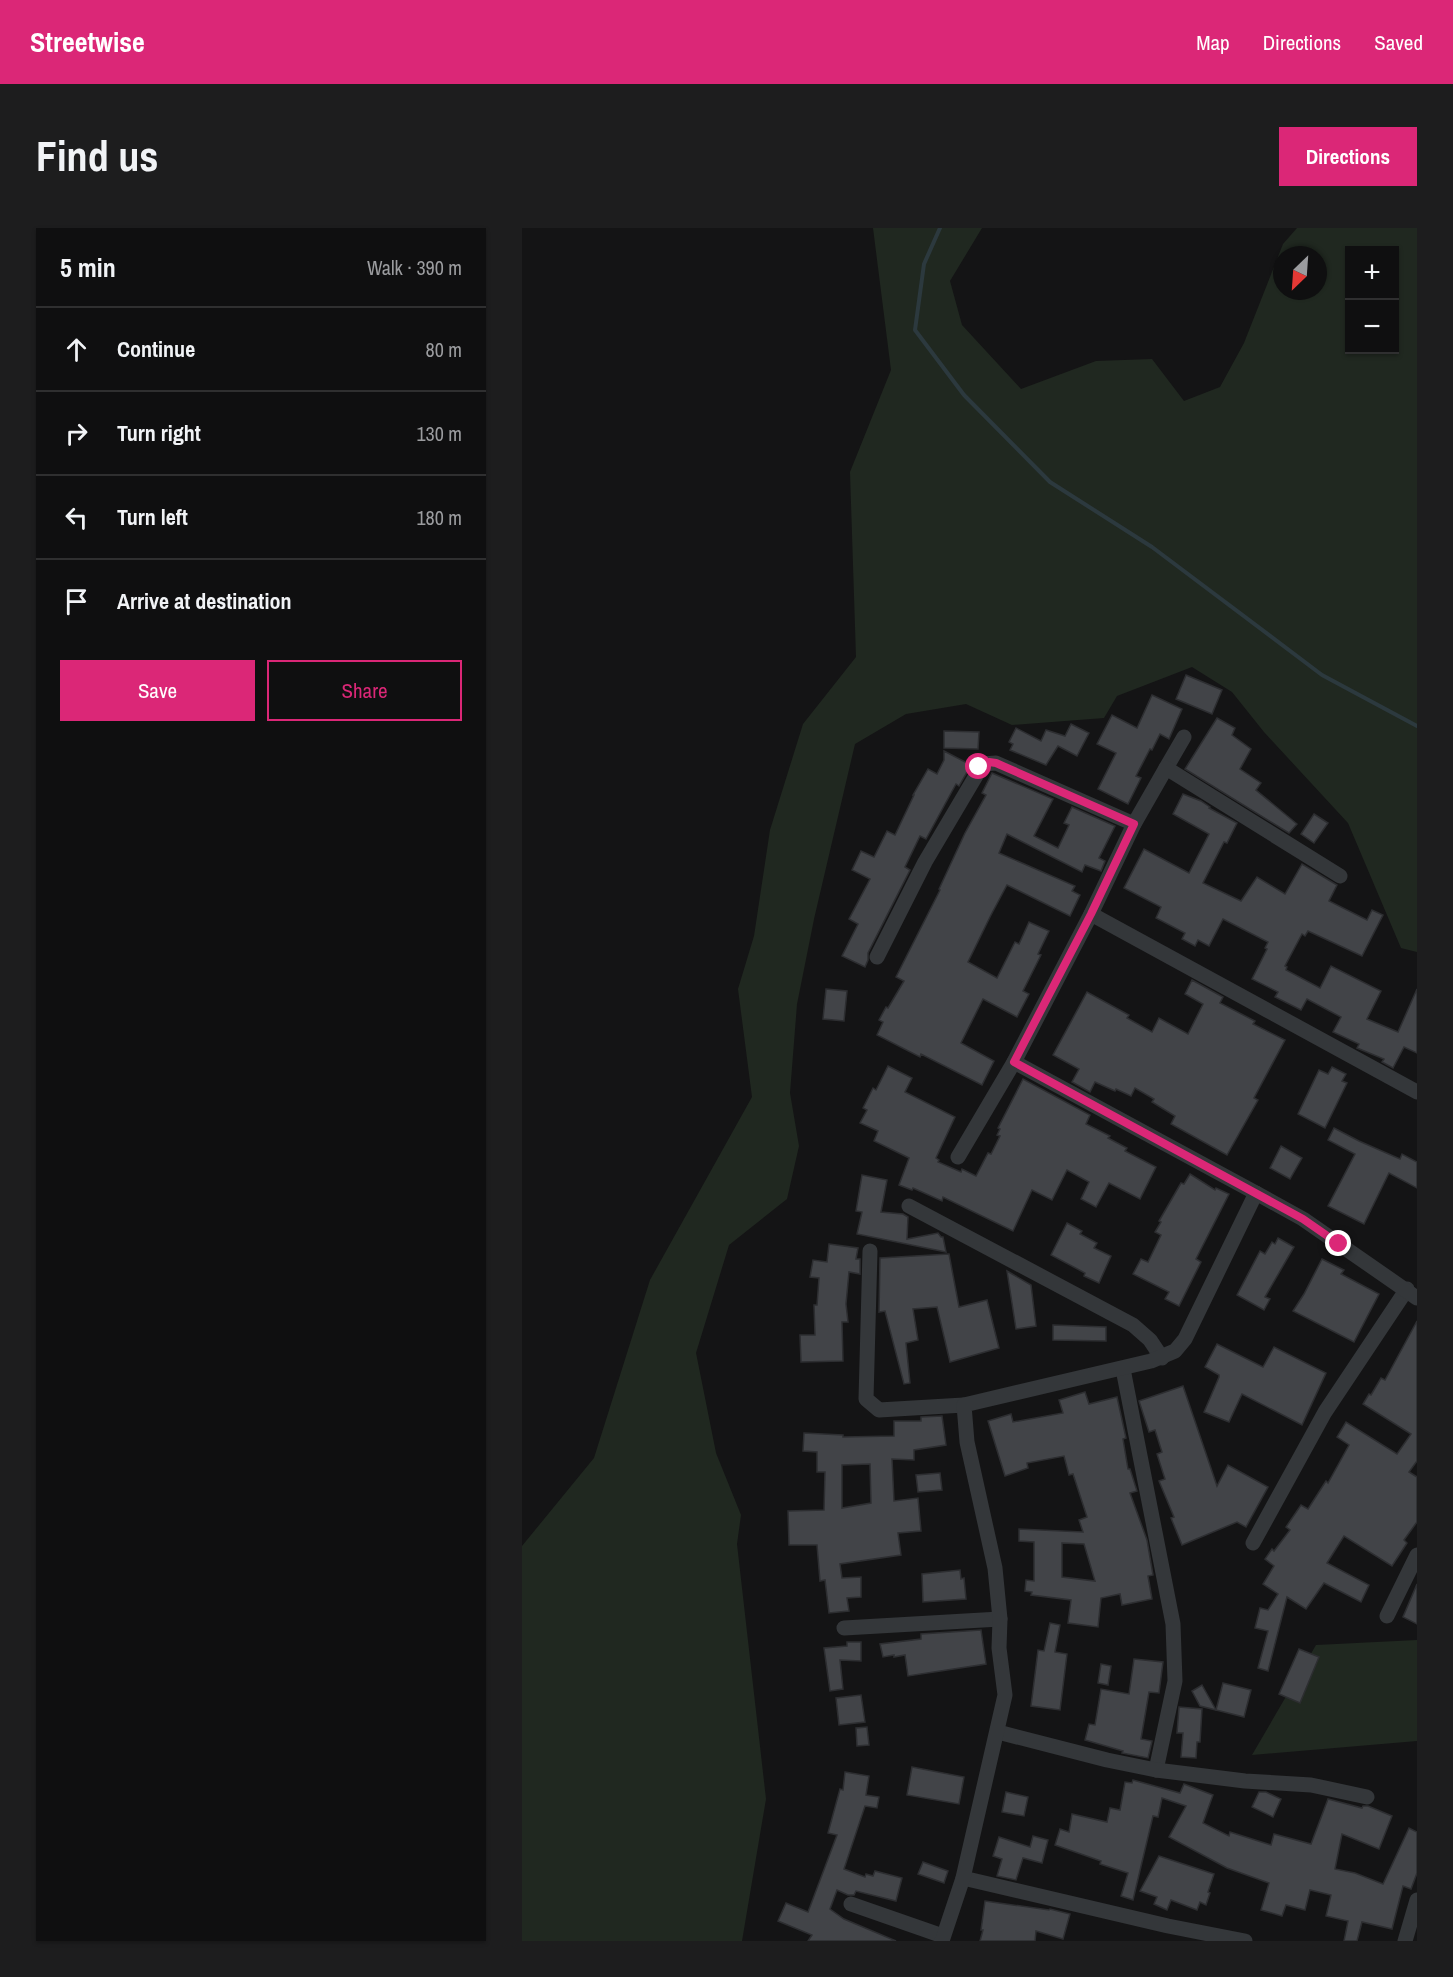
<!DOCTYPE html>
<html lang="en">
<head>
<meta charset="utf-8">
<style>
	:root { --surface:#0f0f10; --page:#1d1d1e; --text:#f1f3f6; --muted:#9b9c9f; --line:#2f2f30; --accent:#db2777 }
	body { margin:0; font-family:"Archivo Narrow",sans-serif; background:var(--page); color:var(--text) }
	.controls { position:absolute; right:18px; top:18px; display:grid; overflow:hidden; border-radius:0px; box-shadow:0 2px 4px #0004 }
	.controls button { width:54px; height:54px; display:grid; place-items:center; padding:0; border:0; border-bottom:2px solid var(--line); background:var(--surface); color:var(--text); font:30px sans-serif }
	.compass { position:absolute; left:751px; top:18px; width:54px; height:54px; border-radius:50%; background:var(--surface); box-shadow:0 2px 4px #0004; rotate:205deg }
	.stop { position:absolute; width:18px; height:18px; margin:-14px; border:4px solid #db2777; border-radius:50%; background:#fff }
	.stop.end { background:#db2777; border-color:#fff; box-shadow:0 2px 6px #0008 }
	.list { margin:0; padding:0; list-style:none }
	h2 { display:flex; justify-content:space-between; align-items:center; height:78px; margin:0; padding:0 24px; font-size:26px }
	h2 small { font-size:20px; font-weight:400; color:var(--muted) }
	.list li { display:grid; grid-template-columns:39px 1fr auto; gap:18px; align-items:center; box-sizing:border-box; height:84px; padding:0 24px; border-top:2px solid var(--line) }
	.list b { display:block; font-size:22px; white-space:nowrap }
	.list em { font-size:20px; font-style:normal; color:var(--muted) }
	.actions { display:flex; gap:12px; padding:18px 24px }
	.actions a { flex:1; padding:14px 0; border:2px solid var(--accent); border-radius:0px; text-align:center; font-size:21px; color:var(--accent) }
	.actions .main { background:var(--accent); color:#fff }
	.icon { flex:none; width:33px; height:33px; fill:none; stroke:currentColor; stroke-width:2; stroke-linecap:round; stroke-linejoin:round }
	.map { position:relative; flex:none; width:895px; height:1713px; overflow:hidden; border-radius:0px }
	header { display:flex; align-items:center; gap:36px; box-sizing:border-box; height:84px; padding:0 30px; background:var(--accent); color:#fff }
	header strong { font-size:28px }
	nav { display:flex; gap:33px; margin-inline-start:auto; font-size:21px }
	.intro { display:flex; align-items:center; justify-content:space-between; box-sizing:border-box; height:144px; padding:0 36px }
	h1 { margin:0; font-size:42px }
	.button { padding:15px 27px; border-radius:0px; background:var(--accent); color:#fff; font-size:21px; font-weight:700 }
	main { display:flex; gap:36px; padding:0 36px }
	aside { flex:1; background:var(--surface); border-radius:0px; box-shadow:0 2px 4px #0004 }
	.map>svg:first-child { display:block }
	.green { fill:#202820; fill-rule:evenodd }
	.lines { fill:none; stroke-linecap:round; stroke-linejoin:round }
	.stream { stroke:#2c393e; stroke-width:4 }
	.building { fill:#424448; stroke:#2d2e31; stroke-width:1.5; fill-rule:evenodd }
	.minor { stroke:#34373a; stroke-width:15 }
	.route { stroke:#db2777; stroke-width:8 }
</style>
</head>
<body>
<header>
<strong>Streetwise</strong>
<nav><a>Map</a><a>Directions</a><a>Saved</a></nav>
</header>
<div class="intro"><h1>Find us</h1><a class="button">Directions</a></div>
<main>
<aside>
<h2>5 min<small>Walk · 390 m</small></h2>
<ul class="list">
<li><svg class="icon" aria-label="ahead" viewBox="0 0 24 24"><path d="M12 20V5M6 11l6-6 6 6"/></svg><div><b>Continue</b></div><em>80 m</em></li>
<li><svg class="icon" aria-label="right" viewBox="0 0 24 24"><path d="M7 20v-9h11M14 6l5 5-5 5"/></svg><div><b>Turn right</b></div><em>130 m</em></li>
<li><svg class="icon" aria-label="left" viewBox="0 0 24 24"><path d="M17 20v-9H6M10 6l-5 5 5 5"/></svg><div><b>Turn left</b></div><em>180 m</em></li>
<li><svg class="icon" aria-label="arrive" viewBox="0 0 24 24"><path d="M6 21V4h12l-3 4 3 4H6"/></svg><div><b>Arrive at destination</b></div></li>
</ul>
<div class="actions"><a class="main">Save</a><a>Share</a></div>
</aside>
<div class="map">
<svg width="895" height="1713" viewBox="0 0 895 1713">
	<rect width="100%" height="100%" fill="#141415"/>
	<g class="green">
		<path d="M351,0H460L428,53L440,97L499,161L574,133L630,131L662,173L698,159L722,115L761,16L775,0H895V724L879,720L826,595L742,504L710,464L670,439L595,468L582,490L490,497L444,476L384,486L333,516L292,691L275,776L268,865L277,918L265,971L207,1017L174,1125L194,1225L219,1287L215,1316L244,1571L220,1713H0V1318L72,1230L128,1052L230,869L216,761L232,708L248,602L281,496L334,429L328,244L369,142ZM872,22V122H828V22ZM760,27H796V63H760Z"/>
		<polygon points="895,1412 895,1513 730,1527 794,1417"/>
	</g>
	<g class="lines">
		<polyline class="stream" points="418,0 402,36 393,102 442,167 528,254 630,319 800,447 895,498"/>
	</g>
	<g class="building">
		<polygon points="664,447 700,462 690,486 654,471"/>
		<polygon points="630,467 660,481 647,511 638,506 630,522 628,521 614,548 619,550 606,576 576,561 594,525 575,516 590,487 615,500"/>
		<polygon points="695,490 713,500 710,507 729,521 718,541 739,555 734,562 775,596 767,605 663,541"/>
		<polygon points="549,496 567,505 555,528 536,518 524,537 488,522 491,516 487,514 494,500 519,513 524,502 543,508"/>
		<polygon points="422,503 457,504 456,521 422,520"/>
		<polygon points="422,523 449,537 437,558 434,556 404,611 398,608 383,639 388,642 346,725 346,732 343,739 320,728 336,696 327,691 348,651 330,642 339,623 352,629 365,603 373,607 392,567 391,567 406,541 415,546 422,532"/>
		<polygon points="470,545 531,571 512,608 536,620 547,597 542,595 550,579 593,598 577,630 583,633 579,643 563,637 560,644 485,606 477,625 553,658 550,663 558,667 548,688 485,657 469,687 446,734 475,750 493,714 497,716 507,694 527,703 516,726 519,727 501,763 507,766 495,789 461,771 439,815 472,833 460,857 399,826 398,829 355,807 361,794 357,792 364,779 366,780 382,753 374,749 418,662 417,661 443,605 464,567 460,565"/>
		<polygon points="661,566 679,573 688,579 687,580 715,595 705,615 702,614 681,655 719,673 735,649 763,666 780,636 815,657 807,673 845,692 850,682 861,687 840,728 786,703 783,708 780,706 763,738 765,739 764,742 798,760 809,738 859,763 845,791 876,804 895,761 895,825 882,819 871,840 860,834 862,831 835,820 837,816 811,804 819,789 785,771 779,782 753,769 756,764 730,751 745,721 743,720 746,714 701,691 687,718 676,712 673,718 660,711 663,705 634,690 639,679 602,660 622,621 667,645 687,606 651,586"/>
		<polygon points="792,586 806,595 792,615 779,606"/>
		<polygon points="670,752 701,769 698,775 733,793 731,796 763,812 732,870 736,872 705,927 649,896 653,888 630,874 632,871 613,860 609,868 594,861 593,863 573,854 568,864 550,854 557,841 531,827 565,764 607,787 605,790 630,804 637,790 666,806 681,776 663,766"/>
		<polygon points="304,761 325,763 322,793 301,791"/>
		<polygon points="366,838 390,850 383,864 433,889 414,930 417,932 416,934 439,944 440,941 454,948 466,925 469,926 478,908 475,907 478,901 476,900 501,851 568,887 564,896 588,908 586,910 605,920 603,923 634,939 618,971 587,955 574,979 559,971 567,954 545,942 530,972 510,962 491,1003 421,969 420,973 391,960 390,962 377,957 387,930 352,913 356,903 338,895 345,882 341,880 351,860 354,862"/>
		<polygon points="810,839 824,846 820,853 825,855 803,900 776,886 797,842 806,846"/>
		<polygon points="812,900 837,913 878,931 880,926 895,934 895,960 867,945 842,996 806,978 833,926 806,912"/>
		<polygon points="759,918 780,930 768,951 748,940"/>
		<polygon points="668,946 693,962 694,960 707,966 674,1031 679,1034 657,1078 643,1071 647,1064 611,1046 619,1031 626,1034 639,1007 633,1004 639,994 637,993 659,955 662,956"/>
		<polygon points="340,947 365,952 359,984 381,986 386,989 385,1011 416,1005 419,1009 421,1009 424,1024 335,1006 340,984 334,983"/>
		<polygon points="545,995 560,1003 558,1006 575,1015 572,1020 589,1028 577,1055 562,1048 563,1045 529,1027"/>
		<polygon points="756,1010 772,1019 743,1069 748,1071 742,1082 715,1067 738,1023 743,1026 750,1014 753,1016"/>
		<polygon points="307,1016 336,1020 334,1031 338,1031 338,1046 327,1044 324,1076 326,1094 320,1094 321,1133 279,1134 278,1107 293,1107 292,1077 295,1077 297,1050 288,1049 291,1032 305,1034"/>
		<polygon points="427,1026 437,1079 465,1072 477,1120 428,1134 415,1079 391,1081 396,1112 384,1115 388,1155 382,1156 363,1083 357,1084 358,1030"/>
		<polygon points="800,1031 822,1042 819,1046 857,1066 832,1114 771,1083 782,1066"/>
		<polygon points="485,1043 509,1057 514,1098 494,1101"/>
		<polygon points="895,1093 895,1233 887,1244 895,1249 895,1294 882,1312 885,1315 870,1338 822,1308 805,1335 847,1357 839,1374 802,1355 784,1381 765,1369 746,1443 736,1440 746,1403 733,1400 738,1380 746,1382 756,1366 741,1356 752,1338 743,1331 750,1321 752,1323 768,1302 764,1299 779,1277 786,1281 804,1253 806,1255 827,1217 815,1209 824,1194 875,1226 889,1206 841,1176 847,1166 849,1167 859,1150 863,1152"/>
		<polygon points="531,1097 584,1099 584,1113 531,1112"/>
		<polygon points="695,1116 741,1139 752,1119 804,1145 780,1197 720,1166 707,1194 682,1184 697,1149 697,1147 683,1139"/>
		<polygon points="661,1158 695,1258 706,1237 746,1259 724,1299 715,1294 660,1317 649,1290 652,1289 637,1253 643,1251 635,1226 640,1224 633,1202 627,1204 617,1173"/>
		<path d="M563,1164L567,1176L595,1169L604,1210L601,1211L606,1241H608L615,1263L608,1265L625,1312L631,1347L626,1348L630,1371L600,1377L598,1366L579,1370L576,1399L546,1395L549,1372L509,1367L510,1364L503,1363L504,1352L512,1353V1314L497,1313V1301L561,1304L557,1292L565,1289L551,1246L547,1247L542,1228L505,1235L506,1240L483,1248L466,1193L489,1186L491,1194L541,1185L537,1172ZM540,1315L562,1316L573,1353L540,1349Z"/>
		<path d="M420,1188L424,1217L392,1222V1232L370,1231L372,1273L396,1270L399,1303L376,1305L379,1327L318,1336L320,1350L339,1349V1369L325,1370L327,1383L307,1385L303,1352L298,1353L295,1317H267L266,1283L302,1282L303,1244H295V1224L281,1223L282,1205L321,1207V1209L372,1208V1193H399V1189ZM348,1236L349,1275L320,1280V1237Z"/>
		<polygon points="418,1245 420,1262 396,1264 394,1247"/>
		<polygon points="438,1342 439,1351 442,1350 444,1371 401,1374 400,1346"/>
		<polygon points="895,1356 895,1396 881,1389"/>
		<polygon points="528,1395 538,1397 533,1424 545,1426 538,1482 509,1478 516,1422 522,1423"/>
		<polygon points="459,1402 464,1436 386,1448 383,1427 372,1429 372,1427 361,1429 358,1416 399,1411 399,1406"/>
		<polygon points="325,1414 339,1414 339,1433 318,1432 321,1461 308,1463 302,1420 325,1418"/>
		<polygon points="777,1421 797,1429 778,1475 757,1466"/>
		<polygon points="612,1431 641,1434 637,1465 627,1464 619,1511 630,1513 626,1530 600,1525 601,1523 563,1512 567,1496 573,1497 579,1461 607,1466"/>
		<polygon points="579,1436 589,1438 586,1457 576,1455"/>
		<polygon points="701,1455 729,1462 722,1489 694,1482"/>
		<polygon points="680,1457 694,1482 678,1478 670,1463"/>
		<polygon points="339,1467 343,1494 317,1497 314,1470"/>
		<polygon points="657,1479 680,1481 678,1514 675,1514 674,1530 659,1529 661,1505 655,1505"/>
		<polygon points="345,1499 347,1517 335,1518 334,1500"/>
		<polygon points="390,1539 442,1549 437,1576 385,1567"/>
		<polygon points="323,1544 347,1548 344,1567 357,1569 355,1580 343,1578 322,1641 343,1649 344,1646 351,1648 353,1643 380,1650 374,1673 334,1663 332,1667 326,1667 315,1662 308,1681 322,1691 374,1713 286,1713 290,1707 256,1693 264,1675 286,1684 315,1607 306,1605 318,1561 321,1562"/>
		<polygon points="611,1552 658,1565 662,1556 691,1567 681,1595 707,1608 708,1604 749,1617 752,1606 789,1616 806,1571 840,1580 841,1578 846,1578 870,1588 857,1621 820,1606 813,1641 833,1645 861,1656 887,1600 895,1604 895,1645 889,1661 881,1658 870,1701 840,1694 835,1713 822,1713 826,1693 804,1688 809,1667 788,1662 783,1682 764,1677 760,1688 739,1682 747,1655 705,1640 647,1609 664,1578 640,1570 636,1589 631,1588 611,1672 599,1668 606,1645 578,1636 579,1633 533,1617 538,1601 547,1604 550,1586 585,1594 588,1580 598,1582 603,1554 610,1555"/>
		<polygon points="484,1564 506,1569 502,1588 480,1584"/>
		<polygon points="737,1564 744,1564 759,1571 751,1589 730,1579"/>
		<polygon points="511,1608 526,1612 520,1635 501,1630 494,1652 475,1648 480,1631 471,1628 477,1609 508,1619"/>
		<polygon points="637,1628 692,1646 686,1664 688,1665 684,1677 678,1674 675,1682 649,1672 645,1682 632,1676 635,1669 618,1663"/>
		<polygon points="401,1634 426,1643 422,1655 396,1646"/>
		<polygon points="463,1673 527,1682 528,1681 548,1686 541,1711 514,1703 513,1713 458,1713 461,1702 459,1702"/>
	</g>
	<g class="lines">
		<g class="minor">
			<polyline points="644,540 662,509"/>
			<polyline points="569,686 895,864"/>
			<polyline points="355,729 403,634 461,536 474,535 612,596"/>
			<polyline points="492,834 734,965"/>
			<polyline points="436,929 492,834 569,686 612,596 644,540 818,648"/>
			<polyline points="387,978 611,1097 628,1112 640,1130"/>
			<polyline points="348,1023 344,1171 357,1182 442,1177"/>
			<polyline points="601,1141 651,1396 653,1453 634,1542"/>
			<polyline points="731,1315 803,1184 885,1061"/>
			<polyline points="865,1388 895,1327"/>
			<polyline points="322,1400 478,1391"/>
			<polyline points="476,1504 585,1532 634,1542 723,1553 789,1557 845,1569"/>
			<polyline points="441,1650 646,1698 723,1713"/>
			<polyline points="329,1676 421,1708"/>
			<polyline points="420,1713 441,1650 483,1467 477,1420 478,1391 473,1340 445,1214 442,1177 629,1133 653,1123 663,1111 734,965 781,991 895,1070"/>
			<polyline points="883,1713 895,1672"/>
		</g>
	</g>
	<g class="lines">
		<polyline class="route" points="457,539 467,534 474,535 612,596 569,686 492,834 781,991 817,1016"/>
	</g>
</svg>
<div class="controls">
<button>+</button>
<button>−</button>
</div>
<svg class="compass" viewBox="-18 -18 36 36"><path d="M0-13l5 13h-10z" fill="#e53935"/><path d="M0 13l5-13h-10z" fill="#9b9c9f"/></svg>
<div class="stop" style="left:457px;top:539px"></div>
<div class="stop end" style="left:817px;top:1016px"></div>
</div>
</main>
</body>
</html>
